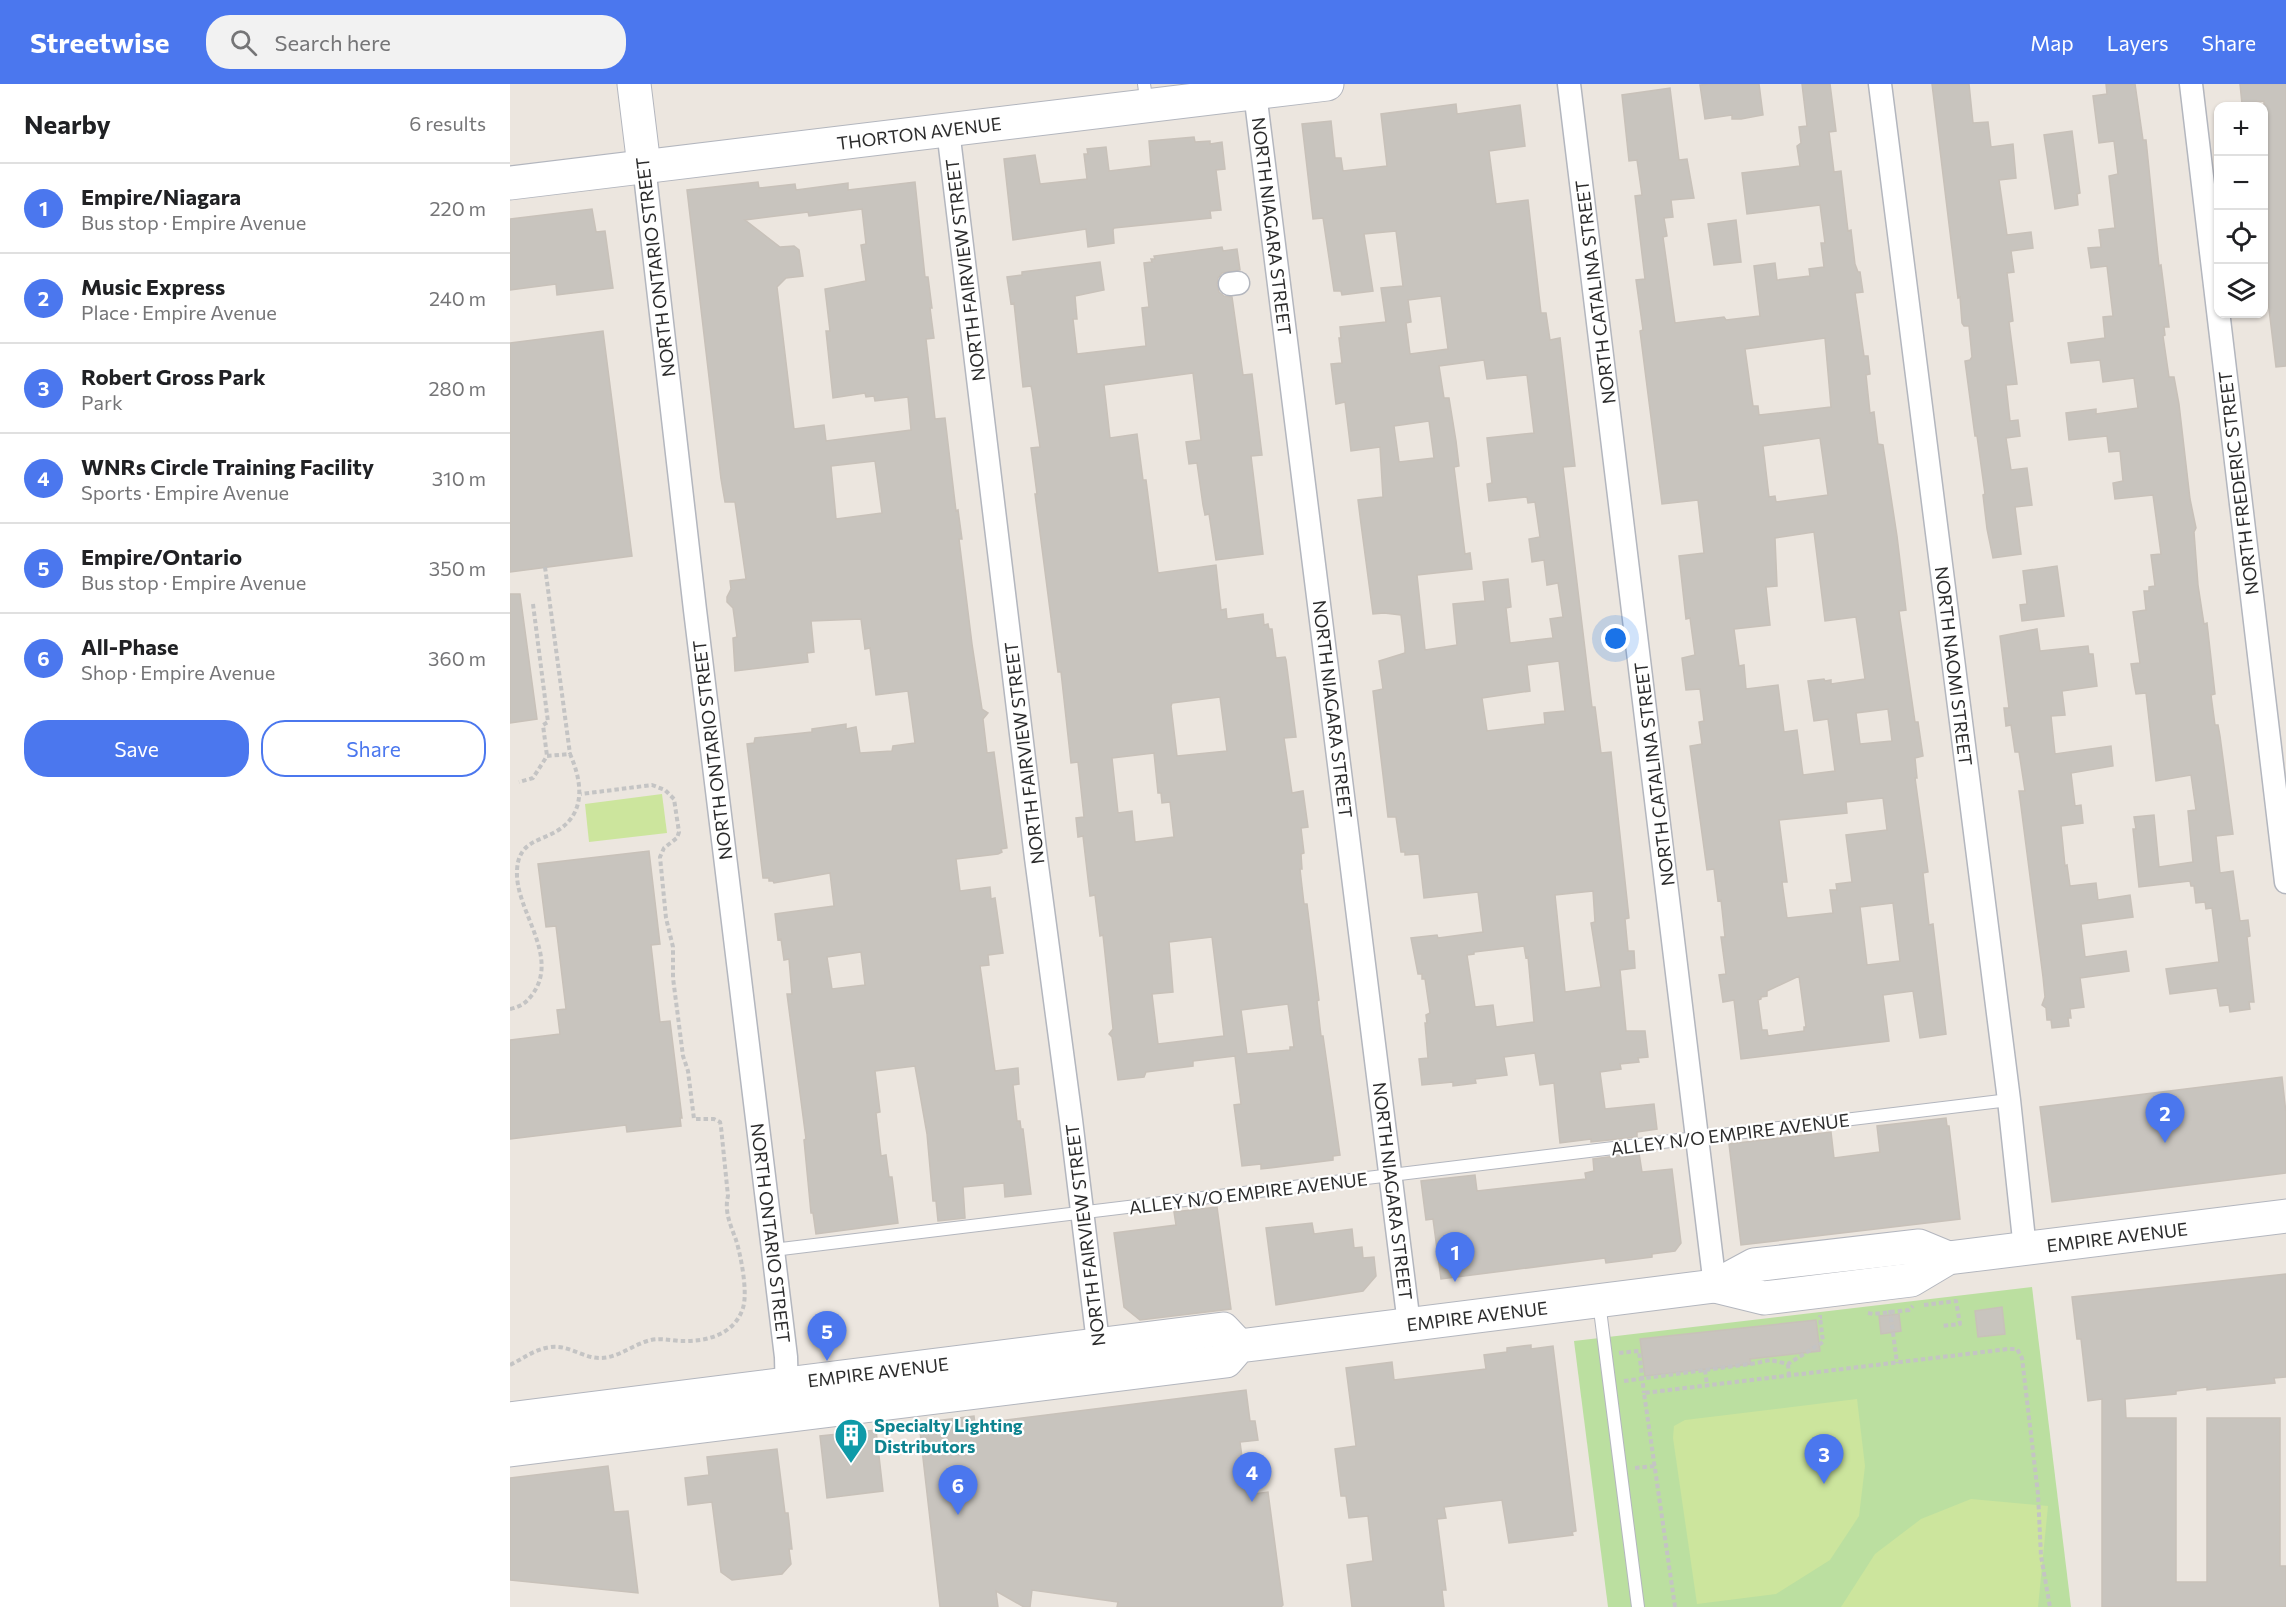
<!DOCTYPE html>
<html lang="en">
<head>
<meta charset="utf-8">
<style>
	:root { --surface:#fff; --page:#f2f2f2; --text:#202124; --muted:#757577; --line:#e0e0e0; --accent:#4b77ee }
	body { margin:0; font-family:Commissioner,sans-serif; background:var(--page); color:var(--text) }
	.controls { position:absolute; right:18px; top:18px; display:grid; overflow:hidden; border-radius:12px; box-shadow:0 2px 4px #0004 }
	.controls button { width:54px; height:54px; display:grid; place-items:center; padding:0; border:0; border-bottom:2px solid var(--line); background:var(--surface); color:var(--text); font:30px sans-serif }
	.you { position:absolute; left:1106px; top:555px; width:21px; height:21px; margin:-15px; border:4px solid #fff; border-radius:50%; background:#1a73e8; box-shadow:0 0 0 9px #1a73e833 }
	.badge { display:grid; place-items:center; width:39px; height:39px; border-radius:50%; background:var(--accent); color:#fff; font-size:20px; font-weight:700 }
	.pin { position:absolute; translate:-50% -50px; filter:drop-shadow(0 2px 3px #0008) }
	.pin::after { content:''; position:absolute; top:32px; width:21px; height:18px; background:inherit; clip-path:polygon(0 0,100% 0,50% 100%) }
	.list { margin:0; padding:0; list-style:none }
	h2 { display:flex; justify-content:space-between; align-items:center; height:78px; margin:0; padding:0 24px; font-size:26px }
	h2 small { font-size:20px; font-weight:400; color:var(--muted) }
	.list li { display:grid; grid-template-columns:39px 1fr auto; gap:18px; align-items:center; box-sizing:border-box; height:90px; padding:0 24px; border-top:2px solid var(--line) }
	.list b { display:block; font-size:22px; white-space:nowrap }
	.list p { margin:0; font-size:20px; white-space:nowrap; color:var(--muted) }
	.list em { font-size:20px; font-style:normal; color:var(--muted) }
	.actions { display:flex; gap:12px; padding:18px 24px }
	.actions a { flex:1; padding:14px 0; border:2px solid var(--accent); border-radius:24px; text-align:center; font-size:21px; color:var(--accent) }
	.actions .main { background:var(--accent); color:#fff }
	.icon { flex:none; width:33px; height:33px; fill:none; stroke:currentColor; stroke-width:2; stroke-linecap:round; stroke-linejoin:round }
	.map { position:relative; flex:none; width:1776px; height:1523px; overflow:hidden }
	header { display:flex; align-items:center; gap:36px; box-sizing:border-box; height:84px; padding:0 30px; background:var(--accent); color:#fff }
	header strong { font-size:28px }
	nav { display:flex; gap:33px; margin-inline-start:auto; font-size:21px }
	.search { width:420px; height:54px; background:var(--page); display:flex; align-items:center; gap:15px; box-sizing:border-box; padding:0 21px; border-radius:24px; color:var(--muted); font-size:22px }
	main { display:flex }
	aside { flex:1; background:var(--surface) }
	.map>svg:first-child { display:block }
	.green { fill:#bbdfa0 }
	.pitch { fill:#cce59d }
	.building { fill:#c8c4be; stroke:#c8c1b9; stroke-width:1.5; fill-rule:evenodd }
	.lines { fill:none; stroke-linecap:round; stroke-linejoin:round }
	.lane-casing { stroke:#b3b6be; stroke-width:14 }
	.street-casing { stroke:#b3b6be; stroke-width:25 }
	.secondary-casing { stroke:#b3b6be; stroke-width:35 }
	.path { stroke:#c4c4c4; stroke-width:4; stroke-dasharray:4.5 3; stroke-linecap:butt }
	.lane { stroke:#fff; stroke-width:12 }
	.street { stroke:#fff; stroke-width:22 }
	.secondary { stroke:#fff; stroke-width:33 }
	.labels { text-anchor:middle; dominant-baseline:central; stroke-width:4.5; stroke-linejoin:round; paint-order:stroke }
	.street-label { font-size:18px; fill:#2c2c2c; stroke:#fff }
	.culture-label { font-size:18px; font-weight:bold; fill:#0d838f; stroke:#fff; text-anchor:start }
</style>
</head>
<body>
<header>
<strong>Streetwise</strong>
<div class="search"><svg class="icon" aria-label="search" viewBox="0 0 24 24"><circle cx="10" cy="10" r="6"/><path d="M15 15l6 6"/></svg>Search here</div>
<nav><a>Map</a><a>Layers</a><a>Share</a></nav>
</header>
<main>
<aside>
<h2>Nearby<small>6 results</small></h2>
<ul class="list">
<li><span class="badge">1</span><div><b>Empire/Niagara</b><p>Bus stop · Empire Avenue</p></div><em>220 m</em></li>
<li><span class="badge">2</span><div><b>Music Express</b><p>Place · Empire Avenue</p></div><em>240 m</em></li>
<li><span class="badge">3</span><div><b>Robert Gross Park</b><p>Park</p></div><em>280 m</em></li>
<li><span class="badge">4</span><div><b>WNRs Circle Training Facility</b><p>Sports · Empire Avenue</p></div><em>310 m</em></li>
<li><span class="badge">5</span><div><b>Empire/Ontario</b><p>Bus stop · Empire Avenue</p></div><em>350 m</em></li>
<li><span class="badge">6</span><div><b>All-Phase</b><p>Shop · Empire Avenue</p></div><em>360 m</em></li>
</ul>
<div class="actions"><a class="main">Save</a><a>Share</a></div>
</aside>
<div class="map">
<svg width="1776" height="1523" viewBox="0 0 1776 1523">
	<rect width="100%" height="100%" fill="#ece6df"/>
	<polygon class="green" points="1522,1203 1561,1523 1098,1523 1064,1257"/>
	<g class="pitch">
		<polygon points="152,710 157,749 79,758 75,720"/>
		<polygon points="1347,1315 1355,1382 1349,1432 1320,1476 1266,1510 1187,1520 1163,1354 1164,1342 1175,1336"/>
		<polygon points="1461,1415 1538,1422 1528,1523 1331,1523 1365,1470 1411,1435"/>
	</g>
	<g class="building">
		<polygon points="1199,0 1249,0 1253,31 1231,35 1222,35 1222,31 1195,35 1190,1"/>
		<path d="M1292,0H1320L1326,47L1319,48L1324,88L1331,87L1338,147L1341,146L1345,180L1348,188H1350L1353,208L1345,209L1354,272H1358L1360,290L1356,291L1360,329L1364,328L1368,360L1373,361L1387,452L1396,526L1389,527L1405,638H1408L1413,672L1405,674L1407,694H1405L1418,788L1413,789L1419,841L1423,840L1436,950L1410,954L1403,907L1373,911L1379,957L1231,975L1224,916L1213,918L1209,891L1216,890L1211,853H1215L1211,816L1208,817L1204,785L1197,786L1180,662L1192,660L1189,638L1194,637L1190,605L1176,606L1172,574L1185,571L1180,534L1176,535L1169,472L1194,469L1188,416L1152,420L1130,247L1133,246L1126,196L1135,195L1125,112L1132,111L1127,76L1119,77L1112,11L1160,4L1169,76L1177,75L1184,114L1161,116L1163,133L1154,134L1157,152L1153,153L1165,239L1214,233L1216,236L1250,232L1244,182L1265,179L1267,196L1300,192L1299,185L1314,183L1311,159H1315L1310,121L1237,130L1232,89L1290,82L1287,62L1291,59L1289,43L1297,42ZM1315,254L1321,323L1249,331L1248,322H1243L1235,265ZM1310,354L1318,411L1266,418L1265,412L1259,413L1253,362ZM1304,448L1315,537L1346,533L1355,595L1321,600V596L1315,597L1314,595L1298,597L1304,637L1318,635L1325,687L1293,691L1287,646L1274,648L1268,601L1236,605L1234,581L1229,582L1224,545L1260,541L1256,503L1267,502L1265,454ZM1378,625L1382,657L1350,660L1346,629ZM1373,714L1377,746L1336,751L1342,798L1326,800L1327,806H1320L1323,829L1277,834L1272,798H1277L1269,736L1337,729L1336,718ZM1383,819L1390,877L1357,881L1350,823ZM1289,892L1296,943H1294V947L1258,952L1257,946H1252L1248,916L1251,915V913L1257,912V907Z"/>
		<polygon points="1422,0 1459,0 1463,39 1478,38 1481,63 1503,60 1506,94 1489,96 1497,151 1521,148 1523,164 1501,167 1504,188 1497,189 1503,237 1499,238 1507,300 1496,301 1500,337 1508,336 1510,352 1496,354 1501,386 1517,384 1522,421 1505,423 1511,470 1483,474 1477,445 1473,411 1475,410 1467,352 1465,352 1455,277 1460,276 1462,273 1459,242 1454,242 1452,239 1450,213 1448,214"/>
		<polygon points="1596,0 1625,0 1633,56 1636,56 1649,182 1651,181 1659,243 1654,243 1655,251 1653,252 1659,293 1664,293 1669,320 1680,415 1686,444 1684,448 1688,501 1694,540 1697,539 1705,610 1701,611 1705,641 1708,641 1710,652 1723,750 1706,752 1710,789 1723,787 1730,837 1738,836 1740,852 1737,853 1744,918 1739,918 1740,925 1720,928 1719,921 1710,922 1707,904 1660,910 1656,885 1709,878 1702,824 1696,825 1695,818 1686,819 1684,802 1681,802 1680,797 1629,803 1623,745 1626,745 1624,733 1644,731 1649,783 1683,778 1678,727 1686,726 1681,691 1646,697 1636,609 1626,610 1624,599 1621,580 1630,579 1623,528 1636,526 1634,507 1639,507 1639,503 1645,502 1641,471 1651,470 1643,411 1605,415 1603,399 1613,397 1610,367 1599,368 1597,352 1559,356 1556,329 1586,325 1586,330 1628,324 1624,294 1593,298 1590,276 1561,279 1558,259 1595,254 1593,233 1603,232 1597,182 1581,184 1578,164 1591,163 1589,146 1605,144 1599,92 1608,90 1604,57 1589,59 1583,12 1597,10"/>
		<polygon points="1730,0 1776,0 1776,282 1766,283 1755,192 1754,193 1754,17 1732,20"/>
		<path d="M946,20L947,30L1010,21L1015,62L979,67L986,120L1018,116L1031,229H1036L1040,256L1050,254L1065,382L1053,383L1082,623H1085L1091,669L1101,668L1119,834L1115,835L1118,867H1124L1125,884L1110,886L1116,947H1135L1138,973L1128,974L1129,978L1110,980L1111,985L1090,988L1095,1025L1144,1020L1147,1045L1127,1048V1053L1081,1058V1055L1050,1059L1044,999L1030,1001L1025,969L994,973L997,991L965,995L966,999L943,1002V998L912,1001L909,975L918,974L915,939H917L916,931L920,929L915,895H912V890H908L901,854L927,851L928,854L973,848L968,808L914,814L909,770L895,771V768H891L886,733H878L863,607L873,605L869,577L895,569V564L891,531L874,529L863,530L851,440L848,416L873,413L870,363L841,367L835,318L826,320L821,280L832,279L829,254H831L830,243L876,238L871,204L893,202L886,147L854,150L863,207L832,211L831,207H824L813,134L803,135L792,40L821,37L825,74H831L833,87L877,82L871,30ZM931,212L938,265L900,270L896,239L901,238L898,216ZM974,276L977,295L1017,291L1024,349L977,354L982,399L977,400L979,417L1017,413L1018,419L1025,418L1030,453L1019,455L1022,478L1034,476L1037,501L1048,499L1053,533L1040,535L1043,554L1000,559L996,524L1001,523L998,495L973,498L975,517L943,520L947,561L915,566L907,491L962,485L960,469L955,470L944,383L949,382L946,357L939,314H934L929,282ZM919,337L924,374L889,378L884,342ZM1049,577L1055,627L1034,629L1035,640L977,647L972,614L1020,607L1017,581ZM1083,807L1085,838L1081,839L1091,903L1055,908L1045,811ZM1014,862L1016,874L1018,873L1024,938L986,943L983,921L965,923L957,871L964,870V868Z"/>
		<polygon points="1562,47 1570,109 1567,110 1568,121 1545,125 1534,51"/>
		<polygon points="684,53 685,58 700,57 700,60 712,58 715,85 706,86 711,126 700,127 701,134 604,144 603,146 604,159 578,163 576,145 503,156 494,75 525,71 530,100 577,95 574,70 578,70 577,65 596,63 599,87 641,82 639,57"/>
		<path d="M248,98L249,104L285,100L286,106L338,99V106L405,98L415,193H418L422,224H420L424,254L416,255L425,335L435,334L446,427L448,426L452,455H449L462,560L472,625L478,629L473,635L477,669L484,668L497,764L491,765L492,768L488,770L446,775L450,807L480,803L481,815L485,814L493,869L478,871L479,881L470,882L485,987L508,984L509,1000L503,1001L507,1037H510L511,1045H513L521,1110L495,1113L494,1099L453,1103L455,1134L428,1137L426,1117H423L417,1050L405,982L365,987L370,1028L366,1029L371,1072L376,1071L379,1093H382L388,1139L306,1150L303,1129H301L294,1056L296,1055L277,910H282L279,875L274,876L271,855L268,856L265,830L324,822L320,789L264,799L263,797H259V794H253L237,660L244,659L245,654L302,648V645L336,640V645L346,643L350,669L382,667L383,662L405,659L398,607L366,611L360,564L355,565L351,535L301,537L304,568L297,569L298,578L225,587L223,554L227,553L223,524L217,518V513L221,505L220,497L236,495L225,418H215L211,395L177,106ZM352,125L356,160L351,161L356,197L315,205L320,247H316L323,314L355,309L356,313L364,312L365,317L398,313L401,346L316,357L314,341L284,345L267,203L276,194L293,192L289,166L284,162L270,163L235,136L298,128L299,132ZM365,377L372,429L326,435L321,382ZM351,868L355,901L322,905L317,873Z"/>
		<polygon points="82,125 86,148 95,147 103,204 47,211 46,200 0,206 0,135"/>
		<polygon points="1226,136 1231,178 1204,181 1198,140"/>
		<path d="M712,163L713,167L727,165L730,186L712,189L708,194L707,201L709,208L714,212L722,213L733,291L742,290L752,371L741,372L753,470L706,476L699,430L695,431L693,421L687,379L679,380L676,358L691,356L683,289L594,301L600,354L627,350L633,396H636L648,489L706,481L711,526L716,525L717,535L753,530L754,541L758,540L759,545H762L766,574L775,573L776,576L786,653L774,654L782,709L793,707L798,743L791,744L794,769L791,770L792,785H790L794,820H797L809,916L807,917L811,952H813L830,1071L823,1072V1076L751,1085V1080L732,1082L724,1021L731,1020L725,972L683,977V982L636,988L634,993L608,996L602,953L599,950L603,945L593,851L590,852L585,811L580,812L573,752L568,753L566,734L574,733L568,678L561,679L551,588H548L525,410H527L521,364L530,363L522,306L521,302L513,303L504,219L501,220L497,193L512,191V188L590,178L594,206L565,212L567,235H563L567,270L636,262L632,224L639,223L634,179L642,178L641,175H645L644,172ZM710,613L717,667L667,672L661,622L662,619ZM644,669L648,709H651L652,719L660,718L664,753L625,758L622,727L608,729L602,674ZM702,853L714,952L648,960L642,910L663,908L659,858ZM778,920L784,963H780V966L737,970L731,926Z"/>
		<polygon points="93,247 122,472 0,488 0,259"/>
		<polygon points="1547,482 1554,532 1512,537 1510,521 1517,520 1513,487"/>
		<polygon points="0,510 10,510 27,635 0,639"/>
		<polygon points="1527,545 1530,567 1578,562 1579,570 1583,570 1587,602 1552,607 1555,631 1541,632 1545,670 1601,662 1603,682 1561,689 1565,722 1571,721 1573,739 1551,742 1555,782 1557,781 1560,802 1586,799 1588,816 1620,811 1623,833 1571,840 1575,873 1616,867 1619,887 1570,894 1574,923 1560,925 1561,934 1558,934 1559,942 1542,944 1541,936 1537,936 1536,924 1532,921 1535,913 1533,893 1509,707 1515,707 1509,668 1505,668 1501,641 1496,642 1494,624 1499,624 1490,552"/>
		<polygon points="139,767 150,860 141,861 150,938 160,937 172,1034 170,1034 171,1042 117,1048 116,1041 0,1055 0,956 50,950 47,926 56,925 46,842 36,843 28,780"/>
		<polygon points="1772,993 1776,1029 1776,1089 1542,1118 1530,1023"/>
		<polygon points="1436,1034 1437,1042 1439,1042 1450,1135 1231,1161 1219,1060 1321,1048 1324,1074 1370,1068 1367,1042"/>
		<polygon points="1129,1069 1132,1088 1162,1085 1171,1159 1165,1167 1142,1170 1142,1173 1096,1179 1095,1174 931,1195 923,1135 916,1136 911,1097 965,1091 967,1107 1076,1095 1075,1089 1084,1087 1083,1075"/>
		<polygon points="707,1123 721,1225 630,1236 614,1223 604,1149 666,1141 664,1128"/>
		<polygon points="802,1139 804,1150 842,1145 844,1164 852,1163 853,1174 864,1173 866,1192 853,1207 766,1221 756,1144"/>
		<polygon points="1776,1190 1776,1293 1764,1294 1765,1299 1697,1306 1697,1303 1666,1307 1666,1310 1615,1315 1616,1334 1666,1334 1666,1498 1697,1498 1697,1334 1770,1334 1770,1482 1776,1482 1776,1523 1592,1523 1592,1315 1578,1317 1571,1255 1567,1255 1562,1213"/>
		<polygon points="1492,1223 1495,1250 1468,1253 1465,1227"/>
		<polygon points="1389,1230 1391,1247 1371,1250 1369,1232"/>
		<polygon points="1306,1236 1310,1267 1240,1275 1241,1280 1135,1292 1130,1255"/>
		<polygon points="1021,1261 1021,1265 1043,1262 1066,1447 1062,1448 1063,1451 999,1459 992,1416 934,1423 936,1434 927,1435 936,1506 932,1506 934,1523 842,1523 837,1481 863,1477 858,1432 839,1434 836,1412 831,1412 825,1365 846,1362 836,1284 882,1278 884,1296 976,1285 974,1271 997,1268 997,1264"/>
		<polygon points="736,1306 740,1337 745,1337 748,1356 730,1358 737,1411 758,1408 773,1521 771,1523 607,1523 608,1518 522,1506 520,1523 514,1523 486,1507 488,1523 430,1523 409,1339 464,1332 465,1340"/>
		<polygon points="366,1346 373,1407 317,1414 310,1352"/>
		<polygon points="267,1365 275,1429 278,1429 282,1465 279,1465 281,1480 272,1490 222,1496 211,1488 202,1418 178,1421 175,1394 199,1391 197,1373"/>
		<polygon points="98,1382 104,1428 118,1427 128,1509 0,1496 0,1394"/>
	</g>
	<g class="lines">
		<defs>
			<g id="lane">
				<polyline points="634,0 637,21"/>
				<polyline points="263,1166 1499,1016"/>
				<polyline points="1089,1218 1128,1523"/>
			</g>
			<g id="street">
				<polyline points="1059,0 1205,1202"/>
				<polyline points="1370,0 1499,1016 1515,1165"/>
				<polyline points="1681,0 1776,798"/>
				<polyline points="745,9 899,1240"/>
				<polyline points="438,46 526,774 561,1036 590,1275"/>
				<polyline points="134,82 185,526 276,1273 277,1313"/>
				<polyline points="720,200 728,199"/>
			</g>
			<g id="secondary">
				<polyline points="124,0 134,82"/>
				<polyline points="0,99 817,0"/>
				<polyline points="1205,1202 1254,1214 1401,1196 1438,1174 1776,1132"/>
				<polyline points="0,1335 713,1245 729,1262"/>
				<polyline points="0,1366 716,1277 729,1262 1205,1202 1244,1181 1409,1162 1438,1174"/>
			</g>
		</defs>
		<use href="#lane" class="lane-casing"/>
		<use href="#street" class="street-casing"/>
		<use href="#secondary" class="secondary-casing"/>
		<g class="path">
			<polyline points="35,483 60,670"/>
			<polyline points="23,520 38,638 33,641 37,672"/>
			<path d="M0,925C10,923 16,919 22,911C51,872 5,827 7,787C8,756 31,758 50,745C77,726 71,695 60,670L37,672L23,694L9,698"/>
			<polyline points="1414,1221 1446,1217 1450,1240 1432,1242"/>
			<polyline points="1380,1226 1387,1279"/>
			<polyline points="1358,1229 1363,1230 1399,1226 1403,1222"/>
			<polyline points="1109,1269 1129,1267 1134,1309"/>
			<polyline points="1278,1280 1279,1292"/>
			<path d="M0,1281C14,1274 25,1265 41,1263C59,1261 73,1274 90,1274C109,1274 123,1260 141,1256C151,1254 159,1256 169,1257C194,1258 224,1252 233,1224C238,1208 231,1172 226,1156C221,1142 214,1128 218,1112L211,1043L210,1038L204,1035H184L178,987L173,972L163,894V863L156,834L150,773L154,764L167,754L169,748L164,715L155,706L142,701L71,710"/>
			<polyline points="1195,1286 1197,1301"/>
			<polyline points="1114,1297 1247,1279 1260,1276 1278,1280 1313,1258 1310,1233 1312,1233"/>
			<polyline points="1125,1384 1146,1382"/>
			<polyline points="1165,1523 1134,1309 1498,1265 1507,1265 1512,1274 1528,1410 1531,1472 1540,1523"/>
		</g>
		<use href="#lane" class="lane"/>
		<use href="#street" class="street"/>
		<use href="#secondary" class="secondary"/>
	</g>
	<defs>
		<symbol id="building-pin" viewBox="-11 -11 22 30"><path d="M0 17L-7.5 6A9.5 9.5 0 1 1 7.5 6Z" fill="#0f9aa8" stroke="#fff"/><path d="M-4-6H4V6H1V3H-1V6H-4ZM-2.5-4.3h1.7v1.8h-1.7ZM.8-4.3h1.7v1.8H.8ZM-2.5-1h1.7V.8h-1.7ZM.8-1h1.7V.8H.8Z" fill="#fff"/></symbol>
	</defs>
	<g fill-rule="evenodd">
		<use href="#building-pin" x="322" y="1332" width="38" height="52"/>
	</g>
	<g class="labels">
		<g class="street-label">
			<text transform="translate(409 49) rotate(-7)">THORTON AVENUE</text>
			<text transform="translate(762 142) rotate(83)">NORTH NIAGARA STREET</text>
			<text transform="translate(145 183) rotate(-97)">NORTH ONTARIO STREET</text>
			<text transform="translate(455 186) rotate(-97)">NORTH FAIRVIEW STREET</text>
			<text transform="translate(1085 208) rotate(-97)">NORTH CATALINA STREET</text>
			<text transform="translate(1728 399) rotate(-97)">NORTH FREDERIC STREET</text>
			<text transform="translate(1444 582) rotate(83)">NORTH NAOMI STREET</text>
			<text transform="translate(823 625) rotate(83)">NORTH NIAGARA STREET</text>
			<text transform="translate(202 666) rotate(-97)">NORTH ONTARIO STREET</text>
			<text transform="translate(514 669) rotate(-97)">NORTH FAIRVIEW STREET</text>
			<text transform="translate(1144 690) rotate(-97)">NORTH CATALINA STREET</text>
			<text transform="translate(1220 1050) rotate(-7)">ALLEY N/O EMPIRE AVENUE</text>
			<text transform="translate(883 1107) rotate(83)">NORTH NIAGARA STREET</text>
			<text transform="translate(738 1109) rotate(-7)">ALLEY N/O EMPIRE AVENUE</text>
			<text transform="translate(261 1149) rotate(83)">NORTH ONTARIO STREET</text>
			<text transform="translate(575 1151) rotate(-97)">NORTH FAIRVIEW STREET</text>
			<text transform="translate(1607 1153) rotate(-7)">EMPIRE AVENUE</text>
			<text transform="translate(967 1232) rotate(-7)">EMPIRE AVENUE</text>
			<text transform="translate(368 1288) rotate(-7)">EMPIRE AVENUE</text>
		</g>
		<g class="culture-label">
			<text x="364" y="1341">Specialty Lighting<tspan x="364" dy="21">Distributors</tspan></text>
		</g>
	</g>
</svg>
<div class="controls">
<button>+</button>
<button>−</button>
<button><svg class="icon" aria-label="locate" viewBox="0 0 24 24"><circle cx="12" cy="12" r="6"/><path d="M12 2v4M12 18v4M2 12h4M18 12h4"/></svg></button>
<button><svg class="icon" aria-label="layers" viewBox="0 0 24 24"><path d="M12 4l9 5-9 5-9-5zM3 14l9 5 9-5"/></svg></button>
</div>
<div class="you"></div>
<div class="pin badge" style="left:945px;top:1198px">1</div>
<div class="pin badge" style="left:1655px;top:1059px">2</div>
<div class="pin badge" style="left:1314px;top:1400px">3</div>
<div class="pin badge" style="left:742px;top:1418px">4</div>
<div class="pin badge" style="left:317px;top:1277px">5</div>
<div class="pin badge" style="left:448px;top:1431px">6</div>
</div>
</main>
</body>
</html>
